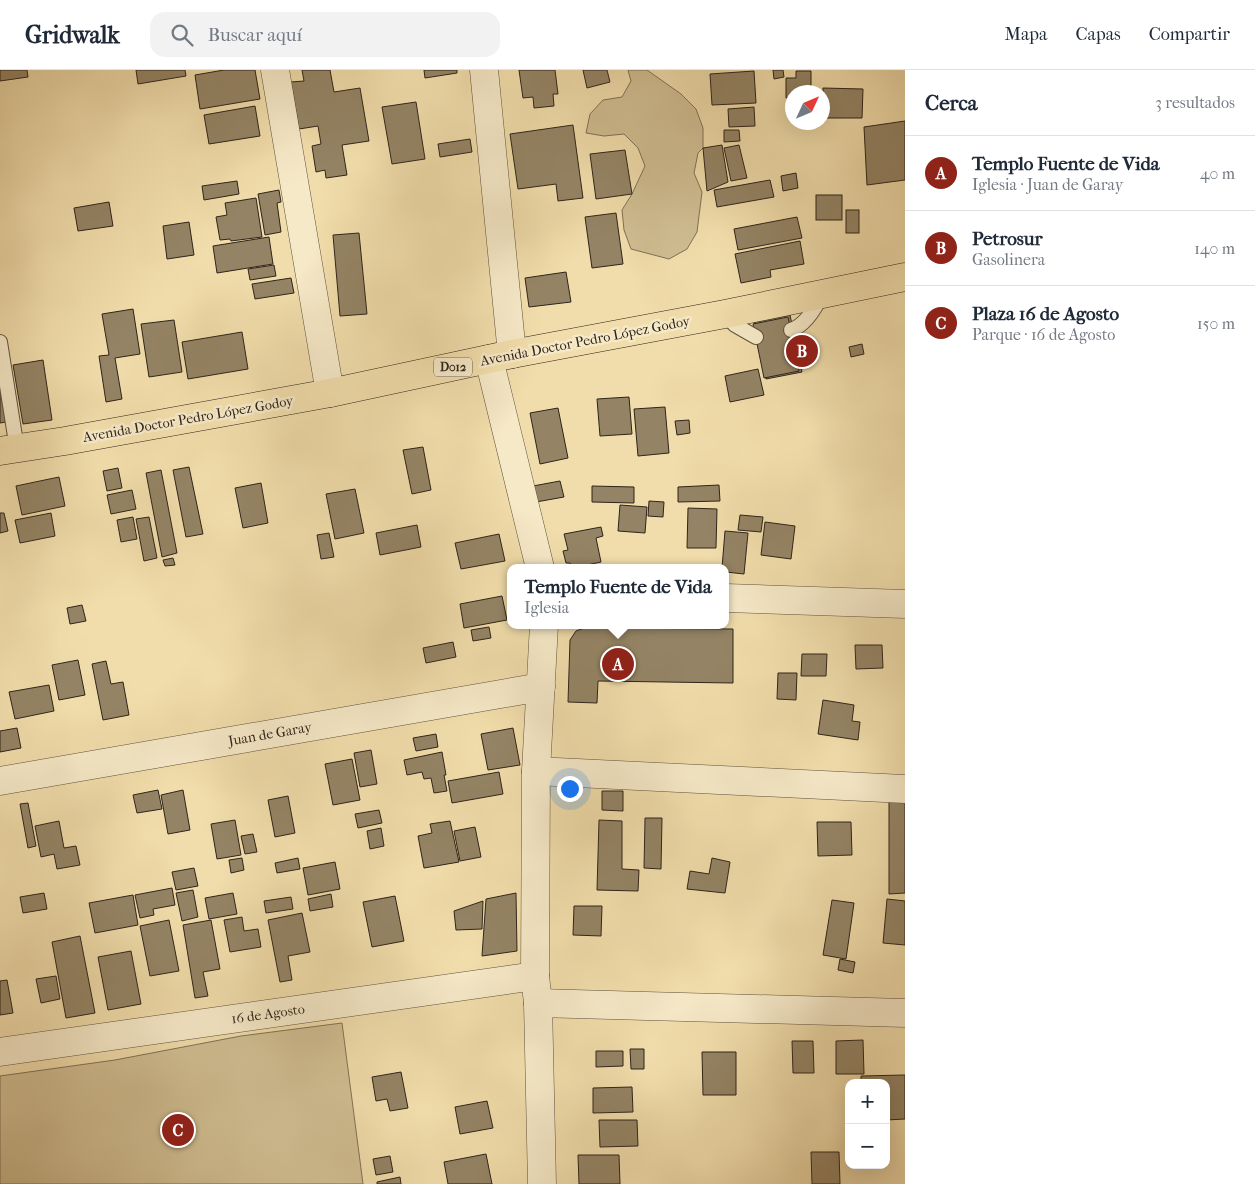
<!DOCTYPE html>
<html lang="es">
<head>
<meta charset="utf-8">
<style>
	:root { --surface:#fff; --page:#f2f2f3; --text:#1f2937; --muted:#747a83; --line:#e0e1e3; --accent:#8f2418 }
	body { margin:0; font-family:"IM FELL French Canon",serif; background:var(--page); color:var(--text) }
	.controls { position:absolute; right:15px; bottom:15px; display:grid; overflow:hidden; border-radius:10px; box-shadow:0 5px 20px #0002 }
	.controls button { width:45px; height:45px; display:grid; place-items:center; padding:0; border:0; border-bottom:1px solid var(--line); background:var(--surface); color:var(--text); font:25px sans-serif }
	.compass { position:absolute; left:785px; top:15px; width:45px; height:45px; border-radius:50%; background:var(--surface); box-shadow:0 5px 20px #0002; rotate:46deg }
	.you { position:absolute; left:569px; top:718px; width:18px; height:18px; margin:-12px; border:4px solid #fff; border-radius:50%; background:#1a73e8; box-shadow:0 0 0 8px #1a73e833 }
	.badge { display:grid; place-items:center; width:32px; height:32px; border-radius:50%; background:var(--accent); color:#fff; font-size:16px; font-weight:700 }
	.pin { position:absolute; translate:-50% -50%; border:2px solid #fff; box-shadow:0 1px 5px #0006 }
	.popup { position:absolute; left:507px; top:494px; width:222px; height:65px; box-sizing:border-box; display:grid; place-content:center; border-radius:10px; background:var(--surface); filter:drop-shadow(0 1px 4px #0005); font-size:16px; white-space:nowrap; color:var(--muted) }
	.popup b { font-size:19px; color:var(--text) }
	.popup::after { content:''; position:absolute; left:50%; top:100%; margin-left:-10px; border:10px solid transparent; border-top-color:var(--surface) }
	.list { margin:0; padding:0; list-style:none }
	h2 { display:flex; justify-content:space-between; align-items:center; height:65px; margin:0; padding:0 20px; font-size:21px }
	h2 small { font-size:16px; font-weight:400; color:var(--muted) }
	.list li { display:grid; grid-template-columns:32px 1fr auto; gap:15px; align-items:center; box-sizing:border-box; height:75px; padding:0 20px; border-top:1px solid var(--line) }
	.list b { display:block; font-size:19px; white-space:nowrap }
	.list p { margin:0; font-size:16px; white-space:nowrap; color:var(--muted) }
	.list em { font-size:16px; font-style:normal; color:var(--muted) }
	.icon { flex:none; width:28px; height:28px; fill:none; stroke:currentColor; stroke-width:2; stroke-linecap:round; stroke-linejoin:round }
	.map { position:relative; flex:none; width:905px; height:1114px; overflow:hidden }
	header { display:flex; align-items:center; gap:30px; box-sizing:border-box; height:70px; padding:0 25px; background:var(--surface); border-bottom:1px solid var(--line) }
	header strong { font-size:24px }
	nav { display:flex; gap:28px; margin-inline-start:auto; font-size:18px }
	.search { width:350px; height:45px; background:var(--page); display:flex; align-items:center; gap:12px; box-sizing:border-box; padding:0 18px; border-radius:15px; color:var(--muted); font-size:19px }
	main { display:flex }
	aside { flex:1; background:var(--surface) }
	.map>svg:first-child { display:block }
	.green { fill:#d0be92; stroke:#807156 }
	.building { fill:#948465; stroke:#2f241a }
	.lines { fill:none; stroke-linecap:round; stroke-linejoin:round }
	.service-casing { stroke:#60523e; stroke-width:16 }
	.minor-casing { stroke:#60523e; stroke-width:29 }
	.primary-casing { stroke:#2f241a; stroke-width:29 }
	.service { stroke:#f6e9c8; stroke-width:14 }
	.minor { stroke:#f6e9c8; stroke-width:28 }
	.primary { stroke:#f1ddab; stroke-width:28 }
	.labels { text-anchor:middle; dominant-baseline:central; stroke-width:5; stroke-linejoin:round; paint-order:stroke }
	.shield { fill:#f6e9c8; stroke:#6b5f4e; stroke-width:1 }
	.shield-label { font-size:12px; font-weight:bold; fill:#2f241a }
	.street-label { font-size:14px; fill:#2f241a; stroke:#f6e9c8 }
</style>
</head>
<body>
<header>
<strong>Gridwalk</strong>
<div class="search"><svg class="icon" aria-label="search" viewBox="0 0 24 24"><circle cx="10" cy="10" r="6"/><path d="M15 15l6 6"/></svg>Buscar aquí</div>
<nav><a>Mapa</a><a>Capas</a><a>Compartir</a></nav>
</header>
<main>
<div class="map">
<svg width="905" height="1114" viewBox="0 0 905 1114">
	<rect width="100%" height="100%" fill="#f1ddab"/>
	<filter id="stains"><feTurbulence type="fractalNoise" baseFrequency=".004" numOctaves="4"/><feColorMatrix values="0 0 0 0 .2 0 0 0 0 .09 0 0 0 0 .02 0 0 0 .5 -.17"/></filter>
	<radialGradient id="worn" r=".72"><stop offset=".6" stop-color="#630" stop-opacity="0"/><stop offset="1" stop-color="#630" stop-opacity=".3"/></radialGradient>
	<g class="green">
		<polygon points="628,0 647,0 681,24 696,39 703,58 703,78 698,83 694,103 702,122 697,162 687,179 669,189 631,179 624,160 622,140 632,124 645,96 638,78 624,64 604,66 586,63 590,44 603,30 622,27 631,11"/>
		<polygon points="342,953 363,1114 0,1114 0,1006 115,990 241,966"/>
	</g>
	<g class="building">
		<polygon points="0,0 27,0 28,7 0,11"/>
		<polygon points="136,0 185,0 186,6 138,14"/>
		<polygon points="224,0 255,0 260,29 200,39 195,5"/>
		<polygon points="302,0 330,0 334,22 360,18 369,71 342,75 347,105 326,108 325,100 316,102 312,76 321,74 318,56 299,59 291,12 304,11"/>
		<polygon points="424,0 457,0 457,3 425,8"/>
		<polygon points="519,0 555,0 558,24 553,24 554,36 534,38 533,27 523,28"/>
		<polygon points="583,0 607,0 610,12 587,18"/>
		<polygon points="773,0 783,0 784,7 774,9"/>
		<polygon points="754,1 756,33 712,35 710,4"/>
		<polygon points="796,1 811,1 811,22 792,22 792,28 786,28 786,8 796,8"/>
		<polygon points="823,18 863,19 862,48 823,48"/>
		<polygon points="416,32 425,89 392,94 382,37"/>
		<polygon points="255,36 260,66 209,74 204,45"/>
		<polygon points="754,37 755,56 729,57 728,39"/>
		<polygon points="905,51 905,110 867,115 864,57"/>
		<polygon points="573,55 583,128 558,131 556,114 518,119 510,64"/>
		<polygon points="724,60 739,60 740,71 724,72"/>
		<polygon points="470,69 472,82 440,87 438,74"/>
		<polygon points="722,75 728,112 707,121 703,78"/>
		<polygon points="739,75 747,108 731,111 724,78"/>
		<polygon points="625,80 632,124 596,129 590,84"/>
		<polygon points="796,103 798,118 783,121 781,106"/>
		<polygon points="770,110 774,127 717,137 714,120"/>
		<polygon points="237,111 239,124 204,130 202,116"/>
		<polygon points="279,120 281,132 277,133 281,162 265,165 258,124"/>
		<rect x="816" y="125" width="26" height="25"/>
		<polygon points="256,128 262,167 231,171 230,169 220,170 216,147 227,145 225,133"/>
		<polygon points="109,132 113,156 78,161 74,138"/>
		<rect x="846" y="140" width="13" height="23"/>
		<polygon points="616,143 623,194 592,198 585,147"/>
		<polygon points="797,147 802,168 738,180 734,159"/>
		<polygon points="189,152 194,185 167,189 163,156"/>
		<polygon points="359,163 367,244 340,246 333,165"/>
		<polygon points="269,167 273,194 217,203 213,176"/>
		<polygon points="800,171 804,194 770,200 771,207 741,213 735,184"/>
		<polygon points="274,195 276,206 250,210 248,199"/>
		<polygon points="566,202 571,232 529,237 525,208"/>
		<polygon points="291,208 294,223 255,229 252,214"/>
		<polygon points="133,239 140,284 115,288 122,329 106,332 99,286 109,285 102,244"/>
		<polygon points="790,245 802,302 766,309 754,252"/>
		<polygon points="788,247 799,301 764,308 753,254"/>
		<polygon points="174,250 182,302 149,307 141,254"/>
		<polygon points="242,262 248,299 188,309 182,272"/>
		<polygon points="862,274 864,284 851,287 849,277"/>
		<polygon points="43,290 52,350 23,354 13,295"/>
		<polygon points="758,299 764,325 730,332 725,306"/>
		<polygon points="0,313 6,352 0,353"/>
		<polygon points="629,327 632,364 600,366 597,329"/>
		<polygon points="665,337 669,383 638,386 634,339"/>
		<polygon points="558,338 568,388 540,394 530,343"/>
		<polygon points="689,350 690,363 677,365 675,351"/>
		<polygon points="423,377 431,420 412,424 403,380"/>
		<polygon points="189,397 203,464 186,467 173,400"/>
		<polygon points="118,398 122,418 107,421 103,401"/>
		<polygon points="161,400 177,483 162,487 146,403"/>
		<polygon points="59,407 65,436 22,445 16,416"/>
		<polygon points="560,411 564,427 536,432 533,416"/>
		<polygon points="261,413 268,453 243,458 235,418"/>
		<polygon points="719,415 720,431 678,432 678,417"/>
		<polygon points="592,416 634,417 634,433 592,432"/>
		<polygon points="355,419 364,463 335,469 326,424"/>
		<polygon points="132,420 136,439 111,444 107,425"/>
		<polygon points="649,431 664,432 663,447 648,446"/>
		<polygon points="620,435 647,437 645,463 618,461"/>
		<polygon points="688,438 717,439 716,478 687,478"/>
		<polygon points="0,443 4,443 8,461 0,463"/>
		<polygon points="51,443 55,466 20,473 15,450"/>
		<polygon points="740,445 763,447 761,462 738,460"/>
		<polygon points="133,447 137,469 121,472 117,450"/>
		<polygon points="149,447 157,488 144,491 136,449"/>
		<polygon points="765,452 795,456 791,489 761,485"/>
		<polygon points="417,455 421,477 380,485 376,463"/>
		<polygon points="601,457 603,466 596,468 601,492 573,498 571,498 570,493 566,493 563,481 568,480 564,464"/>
		<polygon points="725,461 748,463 744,504 726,502 726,498 722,498"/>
		<polygon points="329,463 334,487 321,489 317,465"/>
		<polygon points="499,464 505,491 461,499 455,473"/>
		<polygon points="173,488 175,495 165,496 163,490"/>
		<polygon points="502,526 507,550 464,558 460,534"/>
		<polygon points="82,535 86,551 70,554 67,538"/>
		<polygon points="489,557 491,568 473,571 471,560"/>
		<polygon points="584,558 733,559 733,613 598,611 597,633 568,632 570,570 576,561"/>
		<polygon points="453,572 456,587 426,593 423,578"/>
		<polygon points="855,575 882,575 883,598 856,599"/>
		<polygon points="802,584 827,584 826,606 801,606"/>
		<polygon points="78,590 85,625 59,630 52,595"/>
		<polygon points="106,591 111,614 123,612 129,645 103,650 92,594"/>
		<polygon points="778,603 797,603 796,630 777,629"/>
		<polygon points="49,615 54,641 15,649 9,622"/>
		<polygon points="823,630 854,635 852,651 860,652 858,670 818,664"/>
		<polygon points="17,658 21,678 0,682 0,661"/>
		<polygon points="513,658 520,695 488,700 481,664"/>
		<polygon points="436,664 438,677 416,681 413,668"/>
		<polygon points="371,680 377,714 360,717 354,683"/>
		<polygon points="442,682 446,705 444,705 447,721 434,723 431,708 424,709 422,702 407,705 404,690"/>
		<polygon points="352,689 360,730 333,735 325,694"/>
		<polygon points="499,702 503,724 452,733 448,711"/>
		<polygon points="158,720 162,739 137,743 133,725"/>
		<polygon points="183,720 190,760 168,764 161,725"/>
		<polygon points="602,721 623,721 623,741 602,740"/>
		<polygon points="288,726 295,763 275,767 268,730"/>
		<polygon points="889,730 905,730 905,823 889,824"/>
		<polygon points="28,733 36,776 28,778 20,734"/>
		<polygon points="379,740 382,753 358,758 355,744"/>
		<polygon points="645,748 662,748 661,799 644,798"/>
		<polygon points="235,750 241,785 217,789 211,754"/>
		<polygon points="599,750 622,751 622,799 639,800 638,821 597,820"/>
		<polygon points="59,751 64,778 76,776 80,795 57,799 54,784 41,787 35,756"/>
		<polygon points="450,751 459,792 424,798 418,766 432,763 430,754"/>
		<polygon points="817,752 851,752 852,785 818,786"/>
		<polygon points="475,757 481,787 460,791 454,761"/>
		<polygon points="381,758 384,776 370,779 367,761"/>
		<polygon points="253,764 257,782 245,784 241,766"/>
		<polygon points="242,788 244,800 231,803 229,790"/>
		<polygon points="298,788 300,799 277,803 275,793"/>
		<polygon points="712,788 730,792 725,823 687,819 690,801 709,804"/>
		<polygon points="335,792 340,819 308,825 303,798"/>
		<polygon points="194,798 198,816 176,820 172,802"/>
		<polygon points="172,818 175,835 153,839 154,845 140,848 135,825"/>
		<polygon points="193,820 198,847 182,851 176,823"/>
		<polygon points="44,823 47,839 23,843 20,827"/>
		<polygon points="233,823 237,844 209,849 205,828"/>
		<polygon points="516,823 517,881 482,886 486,829"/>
		<polygon points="331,824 333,837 310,841 308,829"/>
		<polygon points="133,825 138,855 95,863 89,833"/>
		<polygon points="395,826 404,871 372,877 363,832"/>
		<polygon points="291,827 293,839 266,843 264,831"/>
		<polygon points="887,829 905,831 905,875 883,873"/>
		<polygon points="832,830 854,833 846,889 823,885"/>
		<polygon points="483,831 482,859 456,860 454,841"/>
		<polygon points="574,836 602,836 601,866 573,865"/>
		<polygon points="302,843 310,882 288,886 292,910 280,912 268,850"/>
		<polygon points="242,847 244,861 258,859 261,877 230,882 224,850"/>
		<polygon points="169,850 179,901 150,906 140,856"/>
		<polygon points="211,850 220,899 203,902 208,926 195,928 183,855"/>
		<polygon points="80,866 95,943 66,948 52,872"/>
		<polygon points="131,881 141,934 108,940 98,887"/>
		<polygon points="840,889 855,892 853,903 838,900"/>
		<polygon points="56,906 60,929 41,933 36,909"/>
		<polygon points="7,910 13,943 0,945 0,911"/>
		<polygon points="863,970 864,1004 836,1004 836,971"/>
		<polygon points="792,971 813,971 814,1003 793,1003"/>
		<polygon points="630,979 644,979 644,999 631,999"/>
		<polygon points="596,981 623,981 623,996 596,997"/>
		<polygon points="702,982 736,982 736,1025 703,1025"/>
		<polygon points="401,1002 408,1038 390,1041 387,1029 376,1031 372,1007"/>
		<polygon points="905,1005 905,1049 886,1050 886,1013 861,1013 861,1006"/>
		<polygon points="632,1017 633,1042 593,1043 593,1018"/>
		<polygon points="487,1031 493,1058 460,1064 455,1037"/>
		<polygon points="599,1050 637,1050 638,1076 600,1077"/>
		<polygon points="811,1082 839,1082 840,1114 812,1114"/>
		<polygon points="486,1084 492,1114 448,1114 444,1092"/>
		<polygon points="578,1085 619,1085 620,1114 579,1114"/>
		<polygon points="390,1086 393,1102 376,1105 373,1089"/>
		<polygon points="400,1107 401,1114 377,1114 377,1112"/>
	</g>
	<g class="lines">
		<defs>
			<g id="service">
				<polyline points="725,244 735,255 756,267"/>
				<path d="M791,260C806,255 816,237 822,224"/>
				<polyline points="0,272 17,379"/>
			</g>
			<g id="minor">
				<polyline points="275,0 330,323"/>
				<polyline points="484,0 512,284"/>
				<polyline points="489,289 540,498"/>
				<polyline points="726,528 905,534"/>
				<polyline points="536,701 905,719"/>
				<polyline points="0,711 541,617"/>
				<polyline points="538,933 905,943"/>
				<polyline points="0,982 535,906"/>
				<polyline points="542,1114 538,933 535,906 536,701 544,555"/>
			</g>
			<polyline id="primary" points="0,381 65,371 330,323 512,284 725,244 905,207"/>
		</defs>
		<use href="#service" class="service-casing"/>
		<use href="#minor" class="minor-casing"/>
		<use href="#primary" class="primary-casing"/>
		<use href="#service" class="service"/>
		<use href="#minor" class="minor"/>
		<use href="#primary" class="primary"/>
	</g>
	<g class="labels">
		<rect class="shield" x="434" y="287.5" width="38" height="19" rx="4"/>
		<g class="shield-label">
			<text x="453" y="297">D012</text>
		</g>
		<g class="street-label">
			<text transform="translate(585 271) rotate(-11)">Avenida Doctor Pedro López Godoy</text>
			<text transform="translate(188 349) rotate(-10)">Avenida Doctor Pedro López Godoy</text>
			<text transform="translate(270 664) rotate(-10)">Juan de Garay</text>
			<text transform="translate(268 944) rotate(-8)">16 de Agosto</text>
		</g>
	</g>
	<rect width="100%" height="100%" filter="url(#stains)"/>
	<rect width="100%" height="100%" fill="url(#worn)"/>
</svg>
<div class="controls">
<button>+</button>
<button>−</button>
</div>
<svg class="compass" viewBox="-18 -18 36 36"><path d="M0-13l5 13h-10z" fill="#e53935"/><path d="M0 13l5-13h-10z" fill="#747a83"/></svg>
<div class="you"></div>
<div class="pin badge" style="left:618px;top:594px">A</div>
<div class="popup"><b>Templo Fuente de Vida</b>Iglesia</div>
<div class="pin badge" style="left:802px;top:281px">B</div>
<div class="pin badge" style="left:178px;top:1060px">C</div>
</div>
<aside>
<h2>Cerca<small>3 resultados</small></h2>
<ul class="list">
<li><span class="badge">A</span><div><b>Templo Fuente de Vida</b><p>Iglesia · Juan de Garay</p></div><em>40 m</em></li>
<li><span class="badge">B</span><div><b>Petrosur</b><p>Gasolinera</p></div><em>140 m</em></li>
<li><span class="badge">C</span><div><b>Plaza 16 de Agosto</b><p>Parque · 16 de Agosto</p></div><em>150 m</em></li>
</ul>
</aside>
</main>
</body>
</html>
